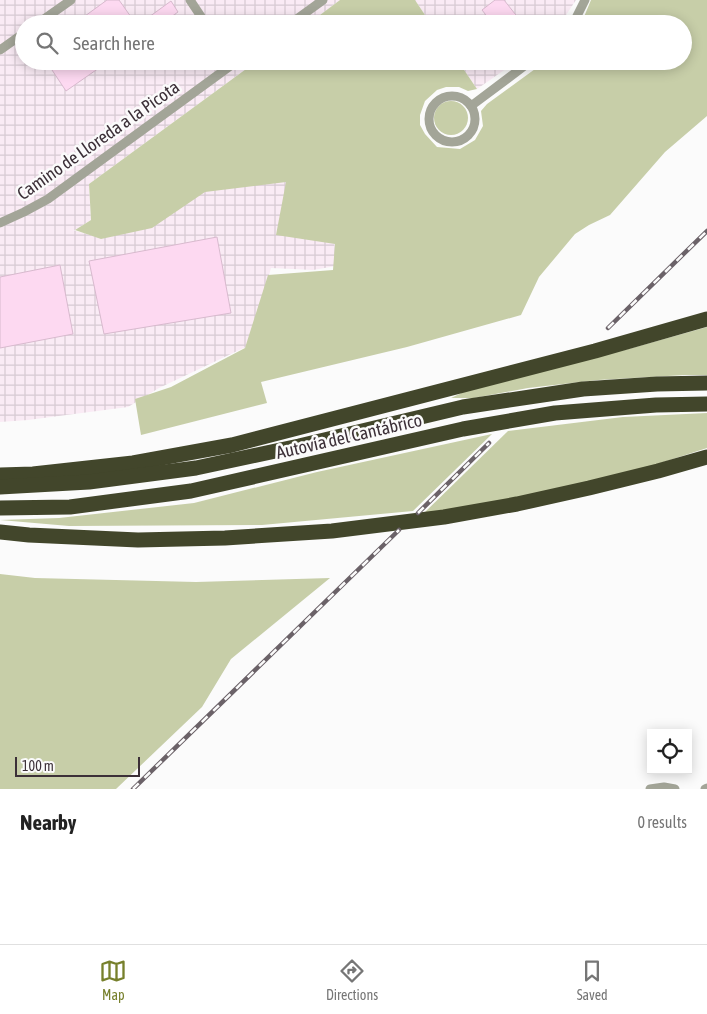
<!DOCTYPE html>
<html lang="en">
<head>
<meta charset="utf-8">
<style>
	:root { --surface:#fff; --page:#f6f6f6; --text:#222; --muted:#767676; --line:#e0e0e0; --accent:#77802c }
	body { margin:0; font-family:"Asap Condensed",sans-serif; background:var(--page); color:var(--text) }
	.controls { position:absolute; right:15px; bottom:15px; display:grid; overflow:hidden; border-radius:0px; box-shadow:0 2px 12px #0003 }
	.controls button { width:45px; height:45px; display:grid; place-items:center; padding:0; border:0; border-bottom:1px solid var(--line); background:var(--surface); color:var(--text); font:25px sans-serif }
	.scale { position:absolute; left:15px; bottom:12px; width:125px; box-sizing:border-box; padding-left:5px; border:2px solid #3c3038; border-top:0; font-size:14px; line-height:18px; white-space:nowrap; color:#3c3038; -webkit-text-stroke:4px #fbfbfb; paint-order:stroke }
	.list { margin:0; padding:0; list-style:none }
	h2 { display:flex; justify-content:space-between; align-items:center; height:65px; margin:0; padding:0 20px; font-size:21px }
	h2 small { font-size:16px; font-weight:400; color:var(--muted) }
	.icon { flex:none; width:28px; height:28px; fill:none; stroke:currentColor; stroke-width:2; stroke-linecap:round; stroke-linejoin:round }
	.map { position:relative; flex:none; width:707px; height:789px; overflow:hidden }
	.search { position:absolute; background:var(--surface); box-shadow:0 2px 12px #0003; left:15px; right:15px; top:15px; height:55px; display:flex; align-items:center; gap:12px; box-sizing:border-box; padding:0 18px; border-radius:28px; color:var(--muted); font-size:19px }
	.sheet { height:155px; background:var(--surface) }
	nav { display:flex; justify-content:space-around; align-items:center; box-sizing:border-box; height:70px; border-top:1px solid var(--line); background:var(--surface); font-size:14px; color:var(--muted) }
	nav a { display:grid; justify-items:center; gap:2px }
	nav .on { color:var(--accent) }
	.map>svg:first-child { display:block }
	.industrial { fill:url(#industrial-grid) }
	.grass { fill:#c7cea8 }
	.building { fill:#fdd9f1; stroke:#d8bace }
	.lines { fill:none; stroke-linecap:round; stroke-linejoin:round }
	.street { stroke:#a3a598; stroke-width:9 }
	.highway { stroke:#42462b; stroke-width:15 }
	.rail-casing { stroke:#6b6268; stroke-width:4.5 }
	.rail { stroke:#fbfbfb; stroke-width:2.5; stroke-dasharray:8; stroke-linecap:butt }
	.labels { text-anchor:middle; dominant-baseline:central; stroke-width:5; stroke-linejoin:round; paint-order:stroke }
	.street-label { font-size:18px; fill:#3c3038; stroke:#fbfbfb }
</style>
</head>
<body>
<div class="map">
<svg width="707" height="789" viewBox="0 0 707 789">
	<defs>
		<pattern id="industrial-grid" width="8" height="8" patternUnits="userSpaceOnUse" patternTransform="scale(1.25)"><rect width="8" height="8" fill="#faebf5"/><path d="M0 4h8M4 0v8" fill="none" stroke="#d7cad3"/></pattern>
	</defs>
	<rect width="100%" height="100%" fill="#fbfbfb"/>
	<g class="industrial">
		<polygon points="0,0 340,0 308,24 24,24 24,61 257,61 89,184 91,220 75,230 73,230 101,238 207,185 287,179 334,238 336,266 313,270 271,268 250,345 159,388 128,407 28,420 0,422"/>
		<polygon points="415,0 576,0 560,24 431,24"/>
		<polygon points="458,61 517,61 477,89"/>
	</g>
	<g class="grass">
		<polygon points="340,0 415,0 431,24 308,24"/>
		<polygon points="591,0 707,0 707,116 665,152 610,215 589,225 575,234 539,277 521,315 407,347 261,382 267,403 141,435 135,399 171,387 245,348 268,275 333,270 335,244 276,235 286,182 205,192 152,228 101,239 75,230 91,220 89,184 257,61 458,61 477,89 468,91 459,87 446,87 437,90 425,101 420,115 420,125 425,134 437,147 460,149 475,140 483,126 481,111 487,104 546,61 683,61 683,24 581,24"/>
		<circle cx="451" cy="118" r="17"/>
		<polygon points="707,327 707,375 685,375 598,380 528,388 474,398 451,398 472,388 632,348"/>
		<polygon points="707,413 707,448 639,470 525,496 423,514 508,431 623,417"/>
		<polygon points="492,434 413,511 262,525 69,526 0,520 59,518 194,503 317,472"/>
		<polygon points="0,574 35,578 196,582 330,578 231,659 202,707 116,789 0,789"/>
	</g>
	<g class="building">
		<polygon points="107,0 119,0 136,24 74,24"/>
		<polygon points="495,0 504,0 523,24 493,24 482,10"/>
		<polygon points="171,1 178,12 161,24 153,24 149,17"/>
		<polygon points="46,61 109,61 66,91"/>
		<polygon points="217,237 231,313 104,334 89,261"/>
		<polygon points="60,265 73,334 0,348 0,277"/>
	</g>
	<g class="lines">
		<g class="street">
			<polyline points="190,0 206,24"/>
			<polyline points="37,24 71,0"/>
			<polyline points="290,24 323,0"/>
			<polyline points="573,24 585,0"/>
			<polyline points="0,50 24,33"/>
			<circle cx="452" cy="119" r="23"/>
			<polyline points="471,106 531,61"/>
			<polyline points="0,223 24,212 48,199 237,61"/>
			<polyline points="650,789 664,787 675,789"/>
			<polyline points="705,789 707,788"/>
		</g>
		<g class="highway">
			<polyline points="0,475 33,474 133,463 232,445 595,351 707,319"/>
			<polyline points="0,487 89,482 196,468 299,446 463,407 583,389 657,384 707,383"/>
			<polyline points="0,508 70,507 191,491 463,429 555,413 656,405 707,404"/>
			<polyline points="0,532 29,535 138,540 225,538 332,531 444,517 517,504 589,488 658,471 707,457"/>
		</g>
		<defs>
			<g id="rail">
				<polyline points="608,328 707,231"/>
				<polyline points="418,513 489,443"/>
				<polyline points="133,789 399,530"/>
			</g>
		</defs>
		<use href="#rail" class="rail-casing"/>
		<use href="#rail" class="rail"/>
	</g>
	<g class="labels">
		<g class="street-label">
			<text transform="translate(98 140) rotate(-35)">Camino de Lloreda a la Picota</text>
			<text transform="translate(349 436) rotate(-13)">Autovía del Cantábrico</text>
		</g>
	</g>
</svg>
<div class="controls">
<button><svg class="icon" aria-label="locate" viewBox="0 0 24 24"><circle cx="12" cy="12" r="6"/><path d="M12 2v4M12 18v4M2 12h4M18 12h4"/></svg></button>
</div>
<div class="scale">100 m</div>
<div class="search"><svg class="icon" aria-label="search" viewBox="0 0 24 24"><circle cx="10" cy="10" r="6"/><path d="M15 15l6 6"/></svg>Search here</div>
</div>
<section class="sheet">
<h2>Nearby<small>0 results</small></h2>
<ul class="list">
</ul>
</section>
<nav>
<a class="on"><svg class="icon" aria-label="map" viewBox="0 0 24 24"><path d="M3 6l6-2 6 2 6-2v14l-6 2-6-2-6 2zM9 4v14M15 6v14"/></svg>Map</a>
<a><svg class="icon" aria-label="directions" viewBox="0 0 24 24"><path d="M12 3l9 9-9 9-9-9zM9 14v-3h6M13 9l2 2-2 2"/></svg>Directions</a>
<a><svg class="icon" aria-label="saved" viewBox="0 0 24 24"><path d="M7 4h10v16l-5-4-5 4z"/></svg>Saved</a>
</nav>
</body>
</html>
